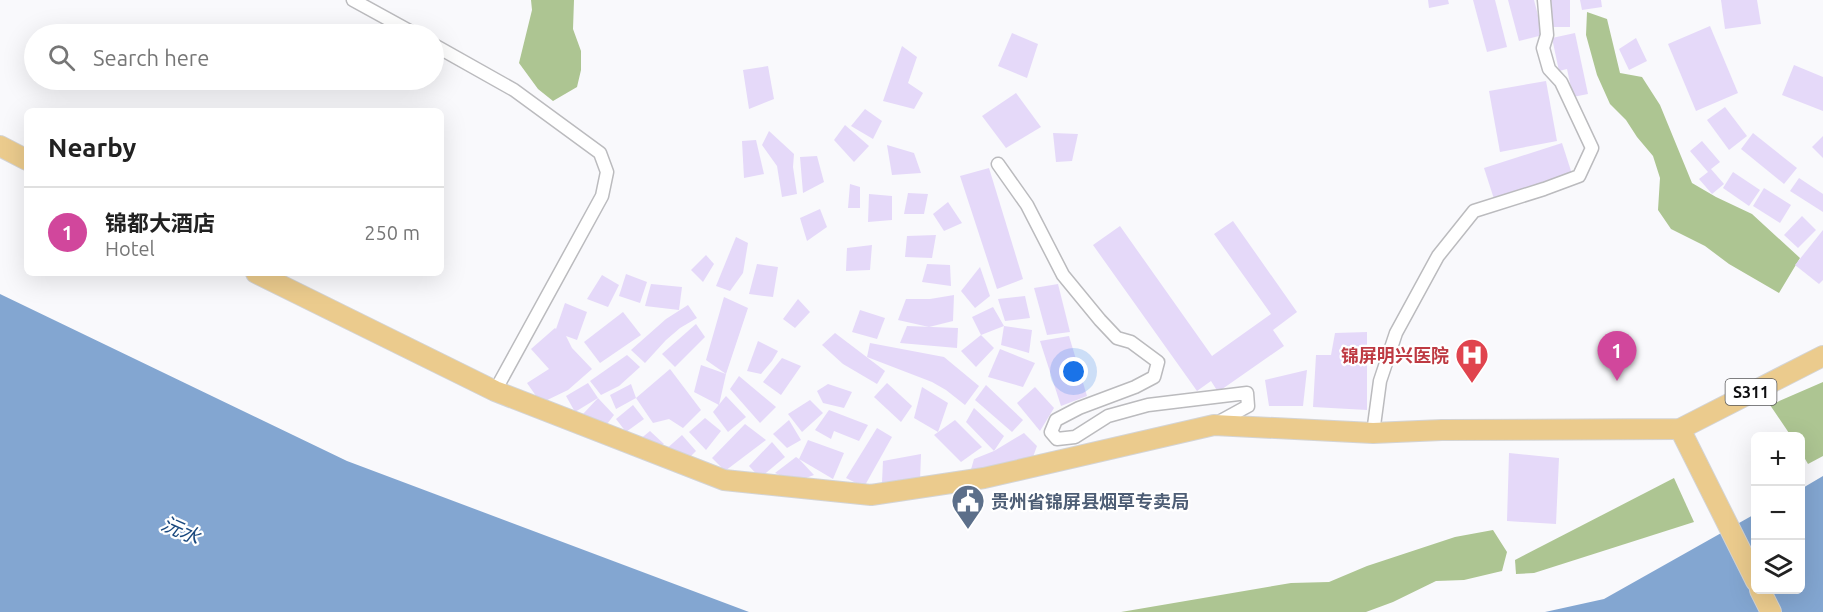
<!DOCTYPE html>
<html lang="en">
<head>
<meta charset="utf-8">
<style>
	:root { --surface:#fff; --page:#f6f6f6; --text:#222; --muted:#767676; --line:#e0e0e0; --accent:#db2777 }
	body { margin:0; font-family:Ubuntu,"Noto Sans SC",sans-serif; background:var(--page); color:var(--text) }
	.controls { position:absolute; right:18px; bottom:18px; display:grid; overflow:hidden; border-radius:9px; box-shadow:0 6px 24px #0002 }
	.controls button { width:54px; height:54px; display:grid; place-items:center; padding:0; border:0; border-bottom:2px solid var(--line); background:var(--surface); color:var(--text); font:30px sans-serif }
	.you { position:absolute; left:1074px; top:372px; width:21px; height:21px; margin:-15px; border:4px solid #fff; border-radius:50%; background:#1a73e8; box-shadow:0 0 0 9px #1a73e833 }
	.badge { display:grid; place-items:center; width:39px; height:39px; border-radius:50%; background:var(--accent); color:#fff; font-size:20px; font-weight:700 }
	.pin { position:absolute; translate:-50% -50px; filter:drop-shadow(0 2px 3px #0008) }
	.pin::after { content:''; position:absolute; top:32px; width:21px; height:18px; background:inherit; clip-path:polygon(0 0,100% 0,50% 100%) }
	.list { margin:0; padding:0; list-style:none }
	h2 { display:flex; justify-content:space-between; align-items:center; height:78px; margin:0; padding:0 24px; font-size:26px }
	h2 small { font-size:20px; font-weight:400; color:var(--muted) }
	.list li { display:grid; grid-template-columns:39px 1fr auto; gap:18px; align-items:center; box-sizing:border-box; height:90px; padding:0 24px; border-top:2px solid var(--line) }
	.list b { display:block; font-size:22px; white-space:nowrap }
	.list p { margin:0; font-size:20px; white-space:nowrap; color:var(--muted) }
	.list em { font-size:20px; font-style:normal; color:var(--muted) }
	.icon { flex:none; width:33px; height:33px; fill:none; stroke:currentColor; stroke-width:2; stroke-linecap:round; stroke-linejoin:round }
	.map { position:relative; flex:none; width:1823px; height:612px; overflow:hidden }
	.search { position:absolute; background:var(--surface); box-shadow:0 6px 24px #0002; left:24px; top:24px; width:420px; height:66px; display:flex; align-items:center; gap:15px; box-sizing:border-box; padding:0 21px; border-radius:33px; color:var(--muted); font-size:22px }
	.panel { position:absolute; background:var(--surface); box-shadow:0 6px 24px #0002; left:24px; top:108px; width:420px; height:168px; border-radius:9px }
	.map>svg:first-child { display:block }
	.forest { fill:#adc592 }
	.water { fill:#83a6d1 }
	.building { fill:#e5d9f9 }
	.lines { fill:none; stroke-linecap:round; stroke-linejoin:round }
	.street-casing { stroke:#bbbbbe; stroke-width:15 }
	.primary-casing { stroke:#d4d4d4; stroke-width:22 }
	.street { stroke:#fff; stroke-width:12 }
	.primary { stroke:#ebcb8d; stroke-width:20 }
	.labels { text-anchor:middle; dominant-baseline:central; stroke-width:4.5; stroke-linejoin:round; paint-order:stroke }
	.shield { fill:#fff; stroke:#575758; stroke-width:1.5 }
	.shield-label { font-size:16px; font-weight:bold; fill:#0f0f10 }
	.health-label { font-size:18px; font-weight:bold; fill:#be3a42; stroke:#fff; text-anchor:end }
	.service-label { font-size:18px; font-weight:bold; fill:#4e5e75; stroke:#fff; text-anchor:start }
	.water-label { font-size:20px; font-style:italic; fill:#19487e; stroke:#fff }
</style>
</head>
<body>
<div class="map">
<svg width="1823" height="612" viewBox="0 0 1823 612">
	<rect width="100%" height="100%" fill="#f9f9fc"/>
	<g class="forest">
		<polygon points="531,0 574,0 573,29 581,51 581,70 577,87 553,101 538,89 519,63 532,10"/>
		<polygon points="1587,12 1607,19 1620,73 1642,77 1660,105 1692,183 1716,197 1752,214 1800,258 1779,293 1729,264 1705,246 1671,229 1658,210 1660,178 1653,156 1637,137 1626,120 1610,104 1597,75 1586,35"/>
		<polygon points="1823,382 1823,456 1808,464 1801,452 1800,436 1791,436 1770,405"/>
		<polygon points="1674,478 1694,522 1534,573 1516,574 1515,560"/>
		<polygon points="1493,530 1507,552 1502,571 1464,580 1436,581 1393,602 1366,612 1121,612 1291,583 1329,582 1367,566 1455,537"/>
	</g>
	<g class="water">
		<polygon points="0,294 347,461 749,612 0,612"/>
		<polygon points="1823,476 1823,612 1545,612 1604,599 1755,514 1756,590 1800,590 1801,489"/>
	</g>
	<g class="building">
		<polygon points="1428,0 1448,0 1449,4 1429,8"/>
		<polygon points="1473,0 1495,0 1507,47 1487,52"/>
		<polygon points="1508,0 1534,0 1543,35 1519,41"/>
		<rect x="1551" y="0" width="19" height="27"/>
		<polygon points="1580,0 1601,0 1602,7 1582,10"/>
		<polygon points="1721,0 1757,0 1761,24 1725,29"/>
		<polygon points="1710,26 1738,93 1696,111 1668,44"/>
		<polygon points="1012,33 1038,44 1027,78 998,66"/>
		<polygon points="1575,33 1588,94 1573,97 1567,69 1559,71 1552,38"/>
		<polygon points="1636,38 1647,61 1629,70 1619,49"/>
		<polygon points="902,46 917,57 908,83 923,93 914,109 883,101"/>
		<polygon points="1794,65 1823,77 1823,111 1782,95"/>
		<polygon points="768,66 774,99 749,109 743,70"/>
		<polygon points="1546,81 1557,141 1500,152 1489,91"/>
		<polygon points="1016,93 1041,127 1006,148 982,116"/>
		<polygon points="1725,107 1747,136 1729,150 1707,120"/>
		<polygon points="865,109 882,121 873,139 851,126"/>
		<polygon points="845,125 869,146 854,162 834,140"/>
		<polygon points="769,131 794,154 793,167 797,194 782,197 777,166 762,145"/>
		<polygon points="1053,133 1078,134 1072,161 1056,162"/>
		<polygon points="1753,133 1797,168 1784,184 1741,149"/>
		<polygon points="1823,136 1823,158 1812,147"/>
		<polygon points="756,140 764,174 744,178 742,141"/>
		<polygon points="1702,141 1720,162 1711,169 1724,184 1712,194 1699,179 1708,172 1690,151"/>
		<polygon points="1562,143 1572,174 1494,199 1484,168"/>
		<polygon points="887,145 914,153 921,173 892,175"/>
		<polygon points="817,156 824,182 803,193 800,157"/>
		<polygon points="989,168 1023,279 997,289 960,176"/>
		<polygon points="1733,172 1760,190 1749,206 1723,188"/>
		<polygon points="1799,178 1823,194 1823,212 1790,191"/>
		<polygon points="850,184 860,187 860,208 848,208"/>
		<polygon points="1764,188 1791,205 1780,223 1753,206"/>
		<polygon points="908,193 928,194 924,214 904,214"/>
		<polygon points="869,194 892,196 892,220 868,222"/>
		<polygon points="948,202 962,223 944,231 933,214"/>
		<polygon points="820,209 827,227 807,241 800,218"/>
		<polygon points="1802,216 1816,230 1798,248 1784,235"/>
		<polygon points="1233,221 1297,312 1273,330 1284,346 1218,392 1211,381 1197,391 1093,245 1120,226 1212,356 1271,314 1214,234"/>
		<polygon points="1823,230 1823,280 1819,284 1795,265"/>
		<polygon points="936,235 932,258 905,257 907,236"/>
		<polygon points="736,237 748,243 743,273 730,291 716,286"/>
		<polygon points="872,245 870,270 846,271 847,248"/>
		<polygon points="706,255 714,264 703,282 691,270"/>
		<polygon points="757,264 778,267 773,297 749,294"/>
		<polygon points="927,264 950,265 951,286 922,282"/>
		<polygon points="980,267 990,296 975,308 961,291"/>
		<polygon points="626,274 647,282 640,303 619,296"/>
		<polygon points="602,275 619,285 608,307 587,299"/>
		<polygon points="651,284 682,287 679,310 645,306"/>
		<polygon points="1058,284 1070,332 1047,335 1034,288"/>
		<polygon points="954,295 953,321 929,327 898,320 906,299 930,299"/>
		<polygon points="1025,296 1030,318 1005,321 998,299"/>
		<polygon points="724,297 748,308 726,374 719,405 694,392 701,365 726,374 706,360"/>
		<polygon points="798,299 810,312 795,328 783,319"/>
		<polygon points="565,303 587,312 577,340 566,336 572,348 592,369 568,390 541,403 527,383 549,369 531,349 555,328 556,329"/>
		<polygon points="688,305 697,318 680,328 666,340 645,363 631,350 666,319"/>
		<polygon points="993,307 1004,326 981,335 994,348 976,367 961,351 981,335 972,317"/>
		<polygon points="860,310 885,318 877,339 852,332"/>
		<polygon points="623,312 641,335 600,363 584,342"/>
		<polygon points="696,324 705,337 675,367 662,354"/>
		<polygon points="907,326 958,328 957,348 900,343"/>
		<polygon points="1004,326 1032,330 1029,353 1001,345"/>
		<polygon points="1367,332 1367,410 1313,407 1316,355 1331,355 1335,333"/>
		<polygon points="835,333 885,371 877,384 843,364 822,345"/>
		<polygon points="1069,336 1087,396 1061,406 1040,341"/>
		<polygon points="758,341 778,351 772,361 761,374 747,371"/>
		<polygon points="870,343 944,357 979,386 965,405 946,390 932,382 867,357"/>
		<polygon points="1000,349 1035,363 1023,387 988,377"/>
		<polygon points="627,355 640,367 619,386 601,395 590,381"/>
		<polygon points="782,358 801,366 781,395 763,382"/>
		<polygon points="670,369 701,410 683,428 669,419 653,423 636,398 616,409 610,395 631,384 636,398"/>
		<polygon points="1307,370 1303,406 1269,406 1265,380"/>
		<polygon points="739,376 776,407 760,423 730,389"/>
		<polygon points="588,383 598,398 575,412 566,396"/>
		<polygon points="887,383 912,406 901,422 874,397"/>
		<polygon points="828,384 852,392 844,408 823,403 817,391"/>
		<polygon points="986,385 1023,420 1012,432 975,400"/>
		<polygon points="922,387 948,403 938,432 914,418"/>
		<polygon points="1035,387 1054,408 1040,431 1017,403"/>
		<polygon points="726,396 746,417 728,432 713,412"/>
		<polygon points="598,398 614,415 604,428 583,414"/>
		<polygon points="810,400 823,413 802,432 788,414"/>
		<polygon points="633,405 644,419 626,432 616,419"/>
		<polygon points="974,408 1004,436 994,451 1024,433 1037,446 1033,457 970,473 974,459 994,451 966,422"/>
		<polygon points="829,410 868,425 859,441 834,431 831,439 815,430"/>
		<polygon points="705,418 721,431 706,450 689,432"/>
		<polygon points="789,420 801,440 787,448 773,434"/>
		<polygon points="955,420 982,447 961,462 934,435"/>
		<polygon points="745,424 766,440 725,471 712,458"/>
		<polygon points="877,428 892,437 864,487 846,478"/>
		<polygon points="650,431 664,444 655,448 639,440"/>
		<polygon points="682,435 696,451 686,461 664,451"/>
		<polygon points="808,440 844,453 833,479 799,459 814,475 795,482 775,473 796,457 799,459"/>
		<polygon points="772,442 785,457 760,478 749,466"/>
		<polygon points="1509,453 1559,458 1556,524 1507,521"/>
		<polygon points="921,454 920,481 882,482 883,461"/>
	</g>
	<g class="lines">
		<defs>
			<g id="street">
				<polyline points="353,0 415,34"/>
				<polyline points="434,45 514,90 600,153 607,172 602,196 495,391"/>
				<polyline points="998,164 1027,205 1063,275 1100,320 1117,338 1131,342 1158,362 1154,377 1135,387 1079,408 1056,420 1051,432 1057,439 1075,437 1108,416 1148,405 1247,393 1248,406 1217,423"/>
				<polyline points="1373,433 1380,381 1396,333 1438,256 1474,211 1544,189 1579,176 1592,148 1561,82 1549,69 1543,48 1547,35 1544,0"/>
			</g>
			<g id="primary">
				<polyline points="0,146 27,160"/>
				<polyline points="256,273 495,391 724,480 871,495 984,478 1214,425 1373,433 1442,430 1680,429 1823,356"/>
				<polyline points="1680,429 1756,581"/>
				<polyline points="1760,590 1771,612"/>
			</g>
		</defs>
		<use href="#street" class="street-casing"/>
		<use href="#primary" class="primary-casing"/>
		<use href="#street" class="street"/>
		<use href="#primary" class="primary"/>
	</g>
	<defs>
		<symbol id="hospital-pin" viewBox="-11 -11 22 30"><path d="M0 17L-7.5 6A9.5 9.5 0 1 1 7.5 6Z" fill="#e0444e" stroke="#fff"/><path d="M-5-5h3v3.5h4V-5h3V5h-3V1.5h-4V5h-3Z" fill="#fff"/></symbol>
		<symbol id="civic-pin" viewBox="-11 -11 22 30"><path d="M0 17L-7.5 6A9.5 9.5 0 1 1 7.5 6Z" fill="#5c6f8a" stroke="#fff"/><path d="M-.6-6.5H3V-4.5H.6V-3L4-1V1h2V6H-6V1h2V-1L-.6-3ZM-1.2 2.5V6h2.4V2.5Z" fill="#fff"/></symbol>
	</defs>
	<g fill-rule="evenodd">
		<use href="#hospital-pin" x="1453" y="336" width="38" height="52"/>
		<use href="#civic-pin" x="949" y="482" width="38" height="52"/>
	</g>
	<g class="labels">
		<rect class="shield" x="1725.5" y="379" width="51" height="26" rx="4.5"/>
		<g class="shield-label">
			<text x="1751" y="392">S311</text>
		</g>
		<g class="health-label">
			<text x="1449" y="355">锦屏明兴医院</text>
		</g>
		<g class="service-label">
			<text x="991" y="501">贵州省锦屏县烟草专卖局</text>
		</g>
		<g class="water-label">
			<text transform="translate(181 530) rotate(24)">沅水</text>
		</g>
	</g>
</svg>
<div class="controls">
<button>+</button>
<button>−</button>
<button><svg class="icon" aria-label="layers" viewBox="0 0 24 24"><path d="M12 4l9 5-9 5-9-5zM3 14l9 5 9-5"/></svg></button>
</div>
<div class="you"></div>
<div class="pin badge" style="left:1617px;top:381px;background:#d1479c">1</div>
<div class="search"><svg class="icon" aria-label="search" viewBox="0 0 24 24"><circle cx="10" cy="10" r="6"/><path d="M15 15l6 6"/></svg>Search here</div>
<section class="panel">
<h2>Nearby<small></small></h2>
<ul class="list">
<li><span class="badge" style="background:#d1479c">1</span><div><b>锦都大酒店</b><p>Hotel</p></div><em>250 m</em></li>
</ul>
</section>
</div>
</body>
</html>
